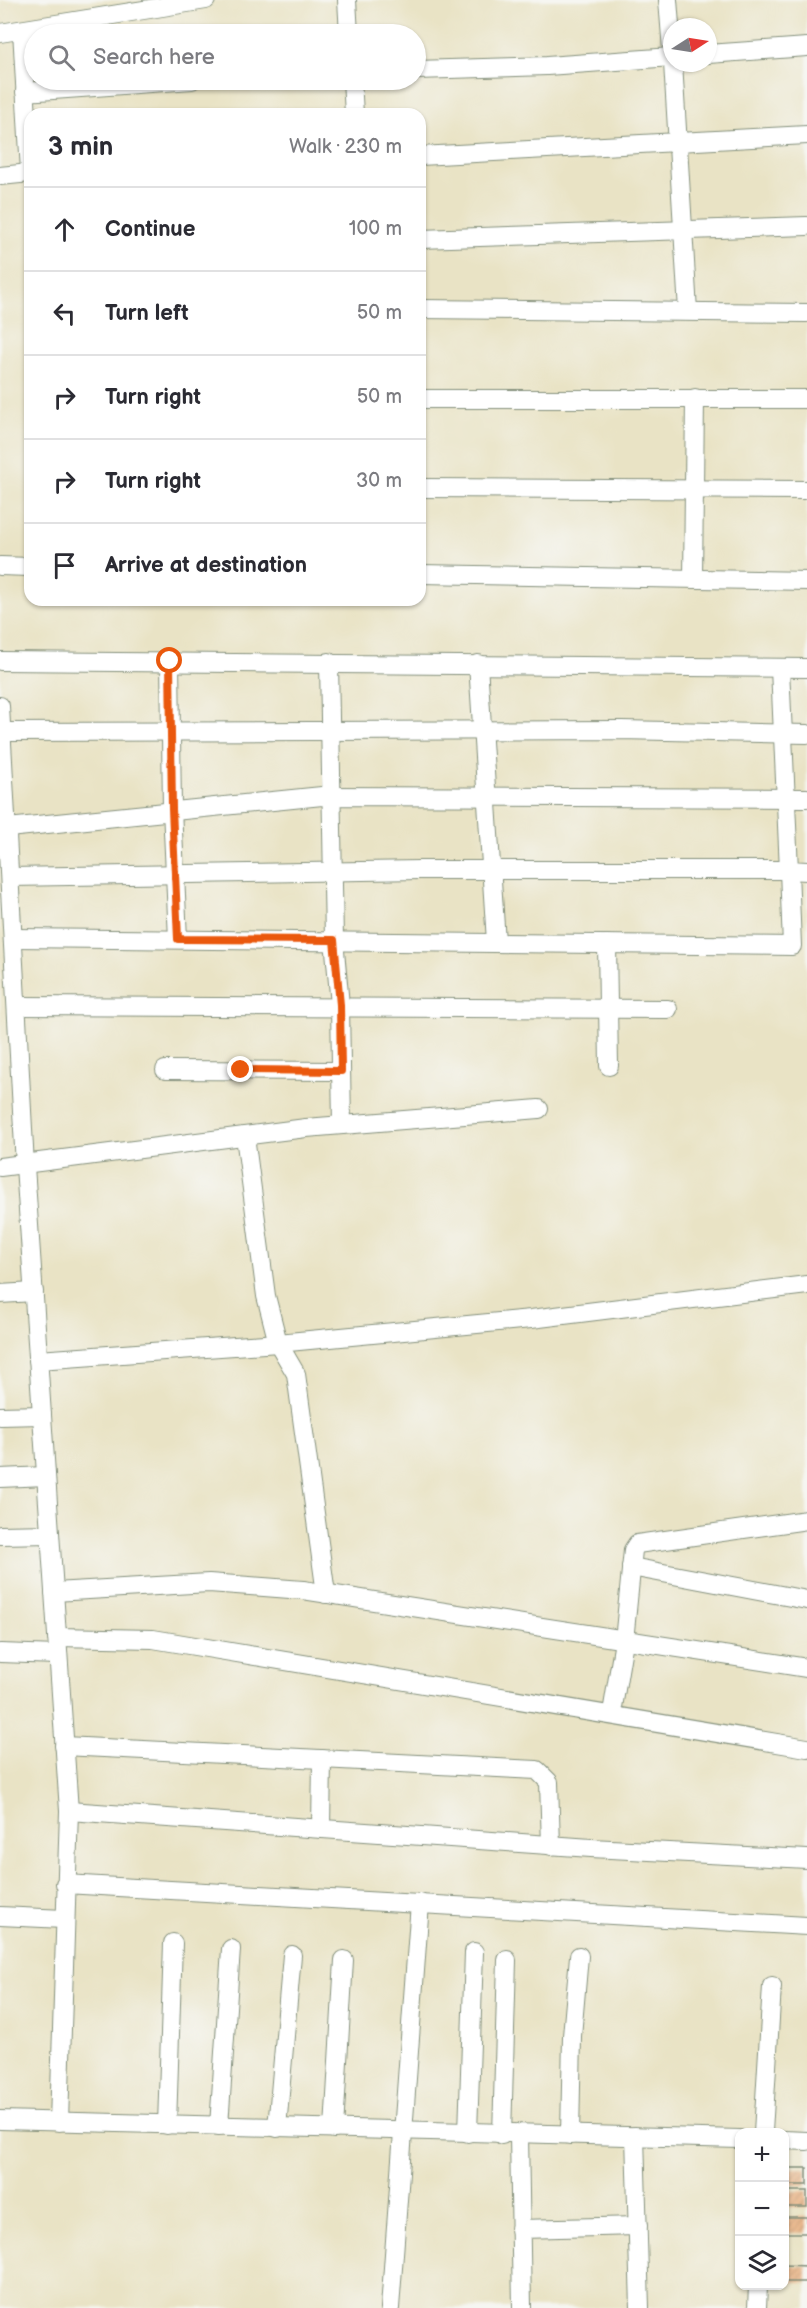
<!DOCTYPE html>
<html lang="en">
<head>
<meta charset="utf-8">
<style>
	:root { --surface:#fff; --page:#f2f2f3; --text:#2b2b33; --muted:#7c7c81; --line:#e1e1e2 }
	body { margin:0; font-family:"Balsamiq Sans",sans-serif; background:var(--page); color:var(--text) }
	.controls { position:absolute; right:18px; bottom:18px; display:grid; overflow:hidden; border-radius:12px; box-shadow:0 2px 4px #0004 }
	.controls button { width:54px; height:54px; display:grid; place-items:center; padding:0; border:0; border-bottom:2px solid var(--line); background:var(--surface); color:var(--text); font:30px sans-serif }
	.compass { position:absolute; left:663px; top:18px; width:54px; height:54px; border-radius:50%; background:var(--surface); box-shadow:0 2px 4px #0004; rotate:78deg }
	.stop { position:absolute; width:18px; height:18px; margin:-14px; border:4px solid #ea580c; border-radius:50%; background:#fff }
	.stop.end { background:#ea580c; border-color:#fff; box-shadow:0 2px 6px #0008 }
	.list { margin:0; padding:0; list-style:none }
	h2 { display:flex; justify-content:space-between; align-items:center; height:78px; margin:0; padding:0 24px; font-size:26px }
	h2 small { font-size:20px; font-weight:400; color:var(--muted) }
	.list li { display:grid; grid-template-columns:39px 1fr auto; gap:18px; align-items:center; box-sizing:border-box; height:84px; padding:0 24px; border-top:2px solid var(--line) }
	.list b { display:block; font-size:22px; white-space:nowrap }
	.list em { font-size:20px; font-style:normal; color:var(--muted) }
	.icon { flex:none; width:33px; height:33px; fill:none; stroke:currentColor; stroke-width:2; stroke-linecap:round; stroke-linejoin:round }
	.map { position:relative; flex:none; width:807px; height:2308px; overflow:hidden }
	.search { position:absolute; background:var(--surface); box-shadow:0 2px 4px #0004; left:24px; top:24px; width:402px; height:66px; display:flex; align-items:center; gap:15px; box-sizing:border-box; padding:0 21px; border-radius:33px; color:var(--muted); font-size:22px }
	.panel { position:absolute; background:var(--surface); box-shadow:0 2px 4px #0004; left:24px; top:108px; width:402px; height:498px; border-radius:18px }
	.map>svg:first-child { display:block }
	.building { fill:url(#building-hatch) }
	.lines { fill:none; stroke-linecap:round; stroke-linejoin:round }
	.street-casing { stroke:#84907c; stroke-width:20 }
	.street { stroke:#fff; stroke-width:18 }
	.route { stroke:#ea580c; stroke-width:8 }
</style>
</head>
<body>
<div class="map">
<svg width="807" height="2308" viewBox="0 0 807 2308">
	<defs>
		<pattern id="building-hatch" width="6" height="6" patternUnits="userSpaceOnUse" patternTransform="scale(1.5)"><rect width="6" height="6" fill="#eab78b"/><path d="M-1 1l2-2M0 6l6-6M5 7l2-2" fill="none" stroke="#c89e79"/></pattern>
	</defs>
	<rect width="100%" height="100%" fill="#f6f6f2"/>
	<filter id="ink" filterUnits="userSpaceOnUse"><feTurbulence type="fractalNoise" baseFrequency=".0167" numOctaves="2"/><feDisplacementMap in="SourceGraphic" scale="12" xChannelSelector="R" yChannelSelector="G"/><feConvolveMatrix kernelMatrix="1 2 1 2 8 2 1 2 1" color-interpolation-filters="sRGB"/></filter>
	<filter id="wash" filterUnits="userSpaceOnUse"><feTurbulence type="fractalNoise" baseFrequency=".008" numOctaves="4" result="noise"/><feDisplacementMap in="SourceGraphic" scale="24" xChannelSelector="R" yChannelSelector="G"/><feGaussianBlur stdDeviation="1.35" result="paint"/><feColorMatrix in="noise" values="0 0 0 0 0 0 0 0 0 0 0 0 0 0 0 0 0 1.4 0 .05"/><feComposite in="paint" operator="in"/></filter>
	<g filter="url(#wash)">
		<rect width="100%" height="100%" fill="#e9e3c5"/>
		<g id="blocks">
			<g class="building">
				<rect x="784" y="2168" width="23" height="17"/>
				<rect x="784" y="2191" width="23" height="16"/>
				<rect x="784" y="2217" width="23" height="16"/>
				<polygon points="784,2265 807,2266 807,2282 784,2282"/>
			</g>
		</g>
	</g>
	<g filter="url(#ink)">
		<use href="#blocks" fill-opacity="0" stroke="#84907c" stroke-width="1.5"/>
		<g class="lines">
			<defs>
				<g id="street">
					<polyline points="347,0 349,34"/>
					<polyline points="668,0 672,50"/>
					<polyline points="22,30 30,172"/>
					<polyline points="0,33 206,0"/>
					<polyline points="708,54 807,47"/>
					<polyline points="673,63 688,311"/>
					<polyline points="416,70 547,66 672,57"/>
					<polyline points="352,80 354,114"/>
					<polyline points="25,92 192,80"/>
					<polyline points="420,156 807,135"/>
					<polyline points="0,176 30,173"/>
					<polyline points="420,239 807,226"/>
					<polyline points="420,309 807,313"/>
					<polyline points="420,399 807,399"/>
					<polyline points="420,488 807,490"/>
					<polyline points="0,566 30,567"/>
					<polyline points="420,574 807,581"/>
					<polyline points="693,579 695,398"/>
					<polyline points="0,661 807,668"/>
					<polyline points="170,661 172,809 178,939"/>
					<polyline points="329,662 334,940 340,1005 342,1125"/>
					<polyline points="478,664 496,942"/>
					<polyline points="780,668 789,870 807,871"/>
					<polyline points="0,706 25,1166 69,1811 59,2122"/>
					<polyline points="2,732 621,730 807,734"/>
					<polyline points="8,828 322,796 807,798"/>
					<polyline points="10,877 420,870 789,870 792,946 13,938"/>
					<polyline points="607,944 609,1066"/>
					<polyline points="17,1006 668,1009"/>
					<polyline points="165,1070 341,1071"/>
					<polyline points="245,1136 266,1296 278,1343 296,1374 326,1594"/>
					<polyline points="0,1167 306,1128 539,1109"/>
					<polyline points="0,1294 34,1292"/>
					<polyline points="38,1360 278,1343 531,1319 807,1285"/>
					<polyline points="0,1416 42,1415"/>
					<polyline points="0,1478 46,1476"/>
					<polyline points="0,1535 50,1534"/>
					<polyline points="631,1567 807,1600"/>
					<polyline points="54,1592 209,1583 303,1590 807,1668"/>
					<polyline points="57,1637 153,1639 807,1748"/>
					<polyline points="0,1653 58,1655"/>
					<polyline points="612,1713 624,1641 633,1550 637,1544 807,1520"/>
					<polyline points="64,1746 537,1770 549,1782 551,1846"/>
					<polyline points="69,1811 591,1848 807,1859"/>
					<polyline points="321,1829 322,1759"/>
					<polyline points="65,1884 807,1926"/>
					<polyline points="0,1916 64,1919"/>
					<polyline points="0,2120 740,2139"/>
					<polyline points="167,2125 173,1943"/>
					<polyline points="219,2126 231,1949"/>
					<polyline points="277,2128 292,1955"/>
					<polyline points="334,2129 344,1960"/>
					<polyline points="763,2132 772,1986"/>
					<polyline points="468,2133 474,1952"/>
					<polyline points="502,2135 507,1960"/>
					<polyline points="519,2135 522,2308"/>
					<polyline points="570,2135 572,2036 579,1956"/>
					<polyline points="635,2136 640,2308"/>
					<polyline points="784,2140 807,2141"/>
					<polyline points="520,2229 638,2226"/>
					<polyline points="390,2308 420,1903"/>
					<polyline points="757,2308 758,2286"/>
				</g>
			</defs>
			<use href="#street" class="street-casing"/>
			<use href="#street" class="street"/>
		</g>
	</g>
	<g class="lines" filter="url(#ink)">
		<polyline class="route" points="170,661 172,809 178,939 334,940 340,1005 341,1071 241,1070"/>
	</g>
</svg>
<div class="controls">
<button>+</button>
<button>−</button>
<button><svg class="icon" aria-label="layers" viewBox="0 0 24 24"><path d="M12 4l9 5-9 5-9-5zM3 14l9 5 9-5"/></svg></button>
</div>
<svg class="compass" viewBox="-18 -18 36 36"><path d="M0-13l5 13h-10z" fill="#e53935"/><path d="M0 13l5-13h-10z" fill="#7c7c81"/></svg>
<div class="stop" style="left:170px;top:661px"></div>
<div class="stop end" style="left:241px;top:1070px"></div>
<div class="search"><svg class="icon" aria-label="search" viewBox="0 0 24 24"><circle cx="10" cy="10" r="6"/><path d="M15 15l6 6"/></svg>Search here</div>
<section class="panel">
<h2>3 min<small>Walk · 230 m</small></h2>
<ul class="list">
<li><svg class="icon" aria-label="ahead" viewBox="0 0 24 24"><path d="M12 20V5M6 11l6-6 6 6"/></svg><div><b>Continue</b></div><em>100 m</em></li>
<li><svg class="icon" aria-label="left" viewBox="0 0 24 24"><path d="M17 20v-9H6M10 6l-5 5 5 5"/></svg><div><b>Turn left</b></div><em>50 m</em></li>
<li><svg class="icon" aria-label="right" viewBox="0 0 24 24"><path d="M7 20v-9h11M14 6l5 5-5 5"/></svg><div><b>Turn right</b></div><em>50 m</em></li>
<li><svg class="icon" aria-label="right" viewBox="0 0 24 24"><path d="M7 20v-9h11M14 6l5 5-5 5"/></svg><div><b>Turn right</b></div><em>30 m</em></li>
<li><svg class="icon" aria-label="arrive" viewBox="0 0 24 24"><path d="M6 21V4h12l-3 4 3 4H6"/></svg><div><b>Arrive at destination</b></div></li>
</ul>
</section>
</div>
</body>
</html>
